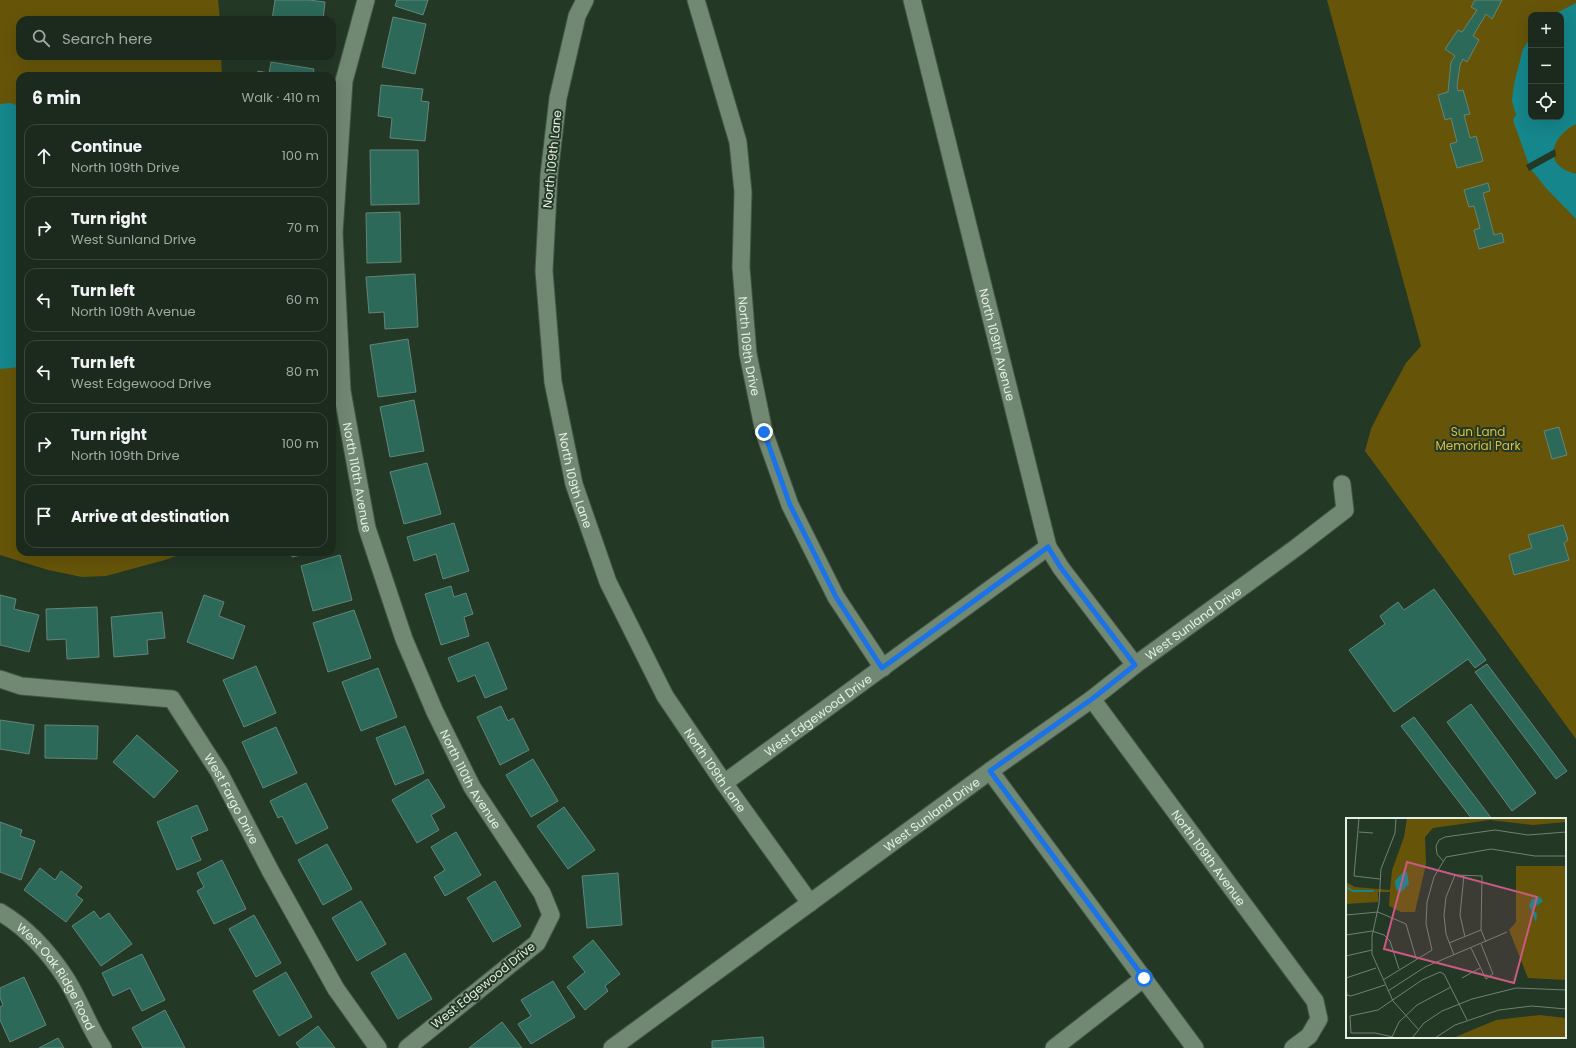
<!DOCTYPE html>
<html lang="en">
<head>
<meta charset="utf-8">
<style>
	:root { --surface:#1b2a1c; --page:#283629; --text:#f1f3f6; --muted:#a0a7a3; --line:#39463b }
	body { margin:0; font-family:Poppins,sans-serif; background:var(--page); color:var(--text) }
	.controls { position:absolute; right:12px; top:12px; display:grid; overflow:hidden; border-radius:8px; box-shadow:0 4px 16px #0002 }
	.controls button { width:36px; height:36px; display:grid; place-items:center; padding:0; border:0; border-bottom:1px solid var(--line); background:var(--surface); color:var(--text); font:20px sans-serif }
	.stop { position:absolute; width:12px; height:12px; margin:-9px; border:3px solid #1a73e8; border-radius:50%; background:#fff }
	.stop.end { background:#1a73e8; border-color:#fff; box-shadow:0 1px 4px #0008 }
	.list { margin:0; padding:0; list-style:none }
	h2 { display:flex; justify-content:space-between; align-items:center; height:52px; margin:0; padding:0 16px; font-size:17px }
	h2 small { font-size:13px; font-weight:400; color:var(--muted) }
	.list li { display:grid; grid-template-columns:26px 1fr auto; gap:12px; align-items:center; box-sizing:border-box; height:64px; margin:0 8px 8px; padding:0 8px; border:1px solid var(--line); border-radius:12px }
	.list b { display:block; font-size:15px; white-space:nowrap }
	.list p { margin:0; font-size:13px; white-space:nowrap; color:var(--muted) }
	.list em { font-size:13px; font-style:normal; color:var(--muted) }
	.icon { flex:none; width:22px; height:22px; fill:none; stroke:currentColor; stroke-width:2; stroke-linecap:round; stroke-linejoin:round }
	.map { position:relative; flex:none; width:1576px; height:1048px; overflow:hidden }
	.search { position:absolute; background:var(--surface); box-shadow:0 4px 16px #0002; left:16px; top:16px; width:320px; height:44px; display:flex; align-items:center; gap:10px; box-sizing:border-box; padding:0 14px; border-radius:12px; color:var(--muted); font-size:15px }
	.panel { position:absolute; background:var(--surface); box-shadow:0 4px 16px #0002; left:16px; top:72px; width:320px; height:484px; border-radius:12px }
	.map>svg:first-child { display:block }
	.green { fill:#665509; fill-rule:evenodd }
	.water { fill:#15868b }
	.pier { fill:#243826 }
	.building { fill:#2c6959; stroke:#64857a }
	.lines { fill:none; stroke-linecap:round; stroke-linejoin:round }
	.minor-casing { stroke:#435546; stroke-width:19 }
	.minor { stroke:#718873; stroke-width:17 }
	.route { stroke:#1a73e8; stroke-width:5 }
	.labels { text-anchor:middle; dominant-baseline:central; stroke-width:4; stroke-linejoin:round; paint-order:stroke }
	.street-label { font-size:12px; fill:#e4f0e5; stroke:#243826 }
	.park-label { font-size:12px; fill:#ddbd3e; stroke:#243826 }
	.inset-river { fill:none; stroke:#15868b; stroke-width:2 }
	.inset-road { fill:none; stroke:#718272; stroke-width:1 }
	.view { fill:#cc5984; fill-opacity:0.15; stroke:#cc5984; stroke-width:2 }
	.inset-edge { fill:none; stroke:#e4f0e5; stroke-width:2 }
</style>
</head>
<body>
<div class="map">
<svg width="1576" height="1048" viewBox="0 0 1576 1048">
	<rect width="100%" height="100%" fill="#243826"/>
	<g class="green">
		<polygon points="0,0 218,0 220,20 20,20 20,56 221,56 222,76 20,76 20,552 187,552 165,560 106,576 82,577 48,570 0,555"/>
		<path d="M1327,0H1576V739L1365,451L1371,429L1382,407L1406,363L1421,346ZM1531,15H1561V117H1531Z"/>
	</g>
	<g class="water">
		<path d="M1576,3V124C1550,137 1542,166 1576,174V219L1546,188L1530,168L1513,120L1516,115L1512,101L1514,84L1523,49L1531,37V117H1561V15H1553Z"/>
		<polygon points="10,103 20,106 20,367 0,369 0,104"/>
	</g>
	<polygon class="pier" points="1555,149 1556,156 1529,171 1526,165"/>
	<g class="building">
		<polygon points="275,0 309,0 325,2 323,20 272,20"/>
		<polygon points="397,0 428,0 423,15 395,6"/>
		<polygon points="1475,0 1502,0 1492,19 1486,14 1473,36 1479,40 1467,62 1463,59 1460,65 1457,86 1458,91 1463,90 1470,114 1464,115 1470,138 1476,136 1483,161 1457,168 1450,144 1457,142 1451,118 1445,120 1438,95 1448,92 1451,62 1455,56 1445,49 1458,30 1462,32 1477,10 1471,7"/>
		<polygon points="393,17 426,24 415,74 382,67"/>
		<polygon points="271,62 314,69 313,76 257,76 258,71 269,73"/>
		<polygon points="381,85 423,89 421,101 429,102 425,141 390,138 392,118 378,116"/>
		<polygon points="370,150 418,150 419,204 371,205"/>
		<polygon points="1488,183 1490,191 1483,193 1494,235 1502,233 1504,242 1479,249 1474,230 1480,228 1474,206 1469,207 1464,190"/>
		<polygon points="400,212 401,262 367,263 366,213"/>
		<polygon points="415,274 418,327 385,329 384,312 369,313 366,277"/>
		<polygon points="408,339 416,392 378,397 370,345"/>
		<polygon points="414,400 424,451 390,457 380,407"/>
		<polygon points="1559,427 1567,455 1552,459 1544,431"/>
		<polygon points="427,463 441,514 404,524 390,472"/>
		<polygon points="454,523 469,571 443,579 436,554 414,561 407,537"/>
		<polygon points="1563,525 1568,540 1564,543 1569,560 1514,575 1509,555 1532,548 1528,535"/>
		<polygon points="291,552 315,552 292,557"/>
		<polygon points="340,555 352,600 313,611 301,566"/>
		<polygon points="451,586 454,597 466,593 473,614 464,617 469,636 441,645 425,594"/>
		<polygon points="1434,589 1486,660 1475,668 1468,659 1394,712 1349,650 1385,624 1380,616 1390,608 1398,602 1404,610"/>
		<polygon points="0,595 16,599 14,609 39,615 29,652 0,645"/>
		<polygon points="204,595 224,602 219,616 245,626 233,659 187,642"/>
		<polygon points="97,607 99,657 67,659 66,639 47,640 46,609"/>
		<polygon points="354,610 371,658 328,672 313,623"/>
		<polygon points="162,612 165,638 147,640 148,654 114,657 111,617"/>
		<polygon points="488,642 507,689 485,698 475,675 458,682 448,658"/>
		<polygon points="1487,664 1567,771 1556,779 1475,672"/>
		<polygon points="256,666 276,713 244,727 223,680"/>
		<polygon points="378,668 397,717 361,731 342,682"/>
		<polygon points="1471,704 1536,793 1512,811 1447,722"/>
		<polygon points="501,706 508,721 513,718 529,750 500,765 477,717"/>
		<polygon points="1414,717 1492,819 1472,819 1401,726"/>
		<polygon points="0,720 34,725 29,754 0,749"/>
		<polygon points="45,725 98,726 97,759 45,758"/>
		<polygon points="405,726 424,773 395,785 376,738"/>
		<polygon points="276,727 297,773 263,788 242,742"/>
		<polygon points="137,735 178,771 154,798 113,762"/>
		<polygon points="533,759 558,801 531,817 506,775"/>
		<polygon points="428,779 445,807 431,815 439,830 417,843 392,800"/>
		<polygon points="306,783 328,828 296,844 282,816 278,818 270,801"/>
		<polygon points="197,805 208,830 191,837 201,860 177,870 157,822"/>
		<polygon points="564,807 595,850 568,869 537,826"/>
		<polygon points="0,822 22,830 20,836 35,841 21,880 0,872"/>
		<polygon points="456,832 481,875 445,896 434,877 445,870 431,847"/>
		<polygon points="327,844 352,889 323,905 298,860"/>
		<polygon points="222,860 246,909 214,924 197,891 204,887 197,873"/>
		<polygon points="40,868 55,880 61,871 82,887 76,895 83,900 66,922 24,890"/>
		<polygon points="618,873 622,925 587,928 582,876"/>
		<polygon points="495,881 521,926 493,942 467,898"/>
		<polygon points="361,901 386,944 357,961 332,918"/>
		<polygon points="94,911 100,919 109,913 132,944 101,966 72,926"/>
		<polygon points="254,915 281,963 256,977 229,929"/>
		<polygon points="593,940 620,974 605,986 608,991 585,1010 567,987 585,972 573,957"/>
		<polygon points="405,953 432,999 398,1019 371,973"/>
		<polygon points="142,954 165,1000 142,1011 130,988 113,996 102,973"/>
		<polygon points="286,972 312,1017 279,1036 253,991"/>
		<polygon points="24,977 46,1025 10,1042 0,1020 0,1007 3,1005 0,998 0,988"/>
		<polygon points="553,981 575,1017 531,1044 518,1024 531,1016 521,1000"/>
		<polygon points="165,1010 185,1048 143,1048 132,1028"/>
		<polygon points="502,1022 522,1048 469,1048"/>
		<polygon points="318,1026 335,1048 300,1048 296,1043"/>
		<polygon points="763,1037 764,1048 712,1048 712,1041"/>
		<polygon points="58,1038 64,1048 39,1048"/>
	</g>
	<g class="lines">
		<defs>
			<g id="minor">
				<path id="s1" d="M366,0L344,81L334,233L342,391L367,528L404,639L435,712L472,787L542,893L551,915L537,943L407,1048"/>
				<path id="s2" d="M585,0L577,16L558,98L549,175L544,271L553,382L574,484L608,582L665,696L724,783L810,903"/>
				<path id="s3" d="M696,0L738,142L743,192L741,267L748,354L764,432L790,505L836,597L883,668"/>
				<path id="s4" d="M912,0L1048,547L1061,568L1135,665"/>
				<path id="s5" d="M0,679L21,686L172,699L219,772L271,872L336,989L378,1048"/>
				<path id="s6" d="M1092,699L1315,1001L1319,1019L1309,1036L1293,1048"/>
				<polyline points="990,771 1195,1048"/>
				<path id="s7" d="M724,783L1048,547"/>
				<path id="s8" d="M0,912C27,928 48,951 65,977C80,1000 88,1026 103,1048"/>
				<path id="s9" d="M612,1048L990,771L1092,699L1135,665L1297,547L1345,510L1342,484"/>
				<polyline points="1054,1048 1144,978"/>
			</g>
		</defs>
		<use href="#minor" class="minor-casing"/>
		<use href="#minor" class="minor"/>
	</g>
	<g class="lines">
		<polyline class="route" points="764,432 790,505 836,597 882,668 1048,547 1061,568 1135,665 1092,699 990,771 1144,978"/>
	</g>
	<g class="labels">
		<g class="street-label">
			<text transform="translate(552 159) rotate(-84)">North 109th Lane</text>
			<text stroke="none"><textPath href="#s4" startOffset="355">North 109th Avenue</textPath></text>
			<text stroke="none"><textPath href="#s3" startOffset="353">North 109th Drive</textPath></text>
			<text stroke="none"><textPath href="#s1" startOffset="482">North 110th Avenue</textPath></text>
			<text stroke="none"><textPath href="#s2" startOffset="488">North 109th Lane</textPath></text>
			<text stroke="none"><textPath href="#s9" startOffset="720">West Sunland Drive</textPath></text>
			<text stroke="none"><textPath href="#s7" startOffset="116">West Edgewood Drive</textPath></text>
			<text stroke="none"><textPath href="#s2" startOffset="812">North 109th Lane</textPath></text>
			<text stroke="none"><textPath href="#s1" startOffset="806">North 110th Avenue</textPath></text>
			<text stroke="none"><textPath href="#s5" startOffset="290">West Fargo Drive</textPath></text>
			<text stroke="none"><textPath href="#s9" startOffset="396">West Sunland Drive</textPath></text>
			<text stroke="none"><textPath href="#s6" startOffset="197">North 109th Avenue</textPath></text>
			<text stroke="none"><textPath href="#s8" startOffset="87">West Oak Ridge Road</textPath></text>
			<text transform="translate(483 985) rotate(-39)">West Edgewood Drive</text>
		</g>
		<g class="park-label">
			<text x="1478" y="431">Sun Land<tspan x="1478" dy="14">Memorial Park</tspan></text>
		</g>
	</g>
	<g transform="translate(1346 818)">
		<rect width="220" height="220" fill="#243826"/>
		<path d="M61,0H220V4L187,7L144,2L87,10L79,19L80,46L69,94H55L43,88L44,74H32V84L0,86V64L9,69L44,72L46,52L58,19ZM170,48H220V162L182,160L163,112L170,104ZM194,197L220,200V220H107L150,202Z" fill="#665509"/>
		<path d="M58,53L61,54L63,66L54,75L50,71L49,63ZM194,79L197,83L185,92L191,95L190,104L183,88L186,81Z" fill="#15868b"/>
		<path class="inset-river" d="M0,69L7,73H28"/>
		<path class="inset-road" d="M13,0L8,58L34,61M50,0L49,15L35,51L33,86L26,118V136L47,183L72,211M13,14L27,15M97,43L91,36L90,28L93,22L99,19L149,12L182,17L220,14M118,57L114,97L119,119M0,97L32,94L60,106L70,140M0,117L26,113L38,117L44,123L53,151M103,125L135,112M125,130L140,161L147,156L135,126M108,137L100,116L98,97L100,79L109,57L136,58L135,112L140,124M0,138L26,132M0,160L30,150M116,160L134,150M37,162L86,132L80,106L81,84L88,59L100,39L145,31L189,38H220M0,170L1,177L5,178L39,167M42,173L79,149L161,114M46,219L53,204L71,187L105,169M47,219L29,215H5L4,198L32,192L76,162L94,154L98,156L121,202M66,220L78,205L96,193L126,181L170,170L220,172M89,220L109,207L153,192L186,188L220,191"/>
		<path class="view" d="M61,44L191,79L168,165L38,131Z"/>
		<rect width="220" height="220" class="inset-edge"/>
	</g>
</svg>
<div class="controls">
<button>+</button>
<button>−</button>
<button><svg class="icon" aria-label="locate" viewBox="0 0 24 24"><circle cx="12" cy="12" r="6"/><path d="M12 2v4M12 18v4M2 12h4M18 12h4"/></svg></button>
</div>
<div class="stop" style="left:1144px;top:978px"></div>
<div class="stop end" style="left:764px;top:432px"></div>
<div class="search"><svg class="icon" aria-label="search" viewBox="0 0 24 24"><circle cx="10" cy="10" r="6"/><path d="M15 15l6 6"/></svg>Search here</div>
<section class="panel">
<h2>6 min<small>Walk · 410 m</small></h2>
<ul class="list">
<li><svg class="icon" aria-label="ahead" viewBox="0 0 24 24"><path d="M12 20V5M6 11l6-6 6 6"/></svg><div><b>Continue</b><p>North 109th Drive</p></div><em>100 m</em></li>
<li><svg class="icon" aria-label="right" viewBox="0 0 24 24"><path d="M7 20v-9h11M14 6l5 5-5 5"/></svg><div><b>Turn right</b><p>West Sunland Drive</p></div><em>70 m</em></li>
<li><svg class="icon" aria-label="left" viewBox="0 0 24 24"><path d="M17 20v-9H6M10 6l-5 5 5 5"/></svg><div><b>Turn left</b><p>North 109th Avenue</p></div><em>60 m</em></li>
<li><svg class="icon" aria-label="left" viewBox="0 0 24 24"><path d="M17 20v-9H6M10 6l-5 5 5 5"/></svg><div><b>Turn left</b><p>West Edgewood Drive</p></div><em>80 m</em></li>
<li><svg class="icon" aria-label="right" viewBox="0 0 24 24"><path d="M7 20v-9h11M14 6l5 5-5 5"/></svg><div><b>Turn right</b><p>North 109th Drive</p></div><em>100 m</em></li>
<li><svg class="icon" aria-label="arrive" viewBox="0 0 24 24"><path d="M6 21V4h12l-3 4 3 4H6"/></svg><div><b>Arrive at destination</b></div></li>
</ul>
</section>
</div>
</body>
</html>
